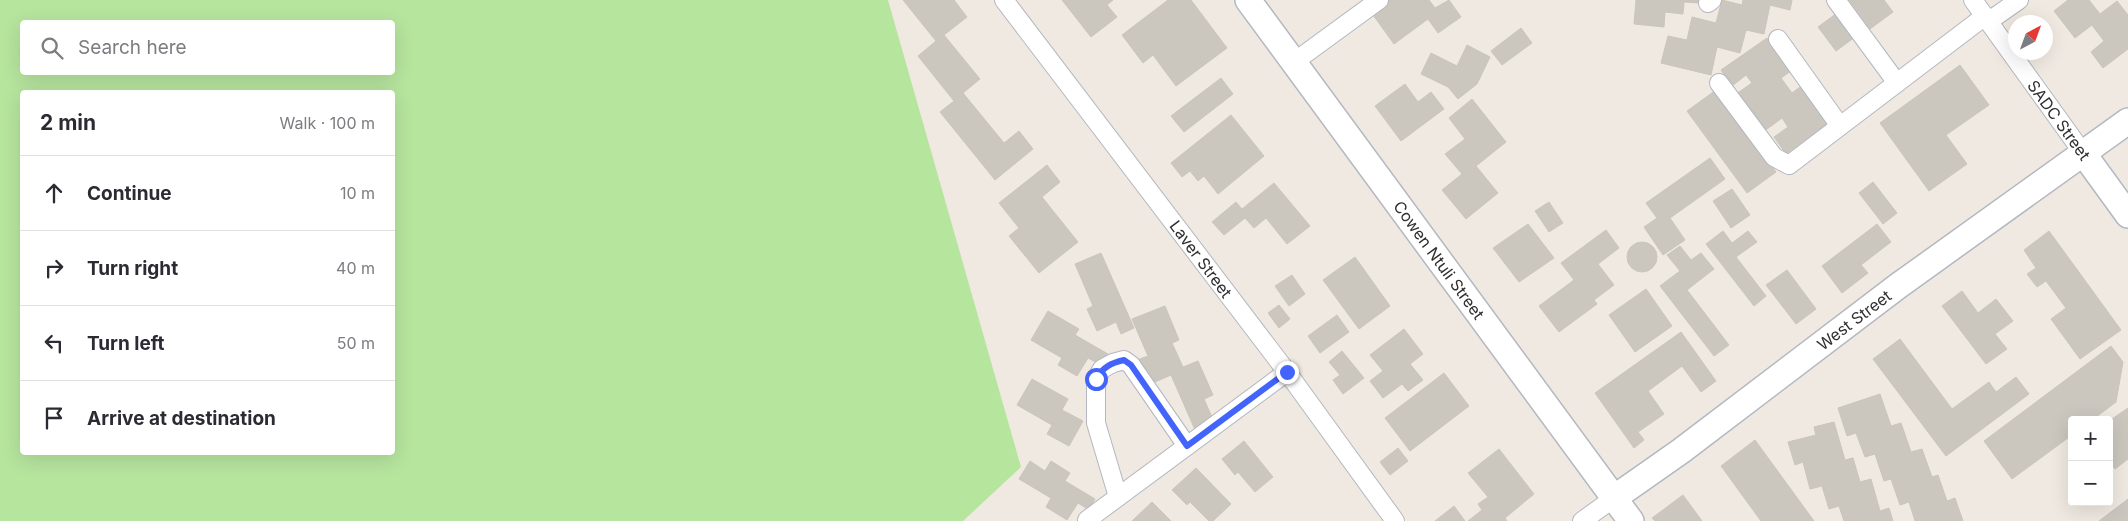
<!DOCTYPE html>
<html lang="en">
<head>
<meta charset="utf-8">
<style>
	:root { --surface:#fff; --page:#f7f7f7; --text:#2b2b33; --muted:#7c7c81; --line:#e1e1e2 }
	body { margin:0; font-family:Inter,sans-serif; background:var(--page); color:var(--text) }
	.controls { position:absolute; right:15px; bottom:15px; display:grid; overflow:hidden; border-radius:5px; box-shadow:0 5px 20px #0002 }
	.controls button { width:45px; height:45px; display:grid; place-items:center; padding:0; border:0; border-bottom:1px solid var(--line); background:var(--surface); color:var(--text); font:25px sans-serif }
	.compass { position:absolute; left:2008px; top:15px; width:45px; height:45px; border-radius:50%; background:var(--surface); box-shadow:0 5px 20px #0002; rotate:41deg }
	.stop { position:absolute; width:15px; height:15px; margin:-11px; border:4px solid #4264fb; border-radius:50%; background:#fff }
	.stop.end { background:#4264fb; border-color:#fff; box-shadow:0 1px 5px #0008 }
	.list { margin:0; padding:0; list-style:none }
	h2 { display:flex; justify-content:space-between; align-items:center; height:65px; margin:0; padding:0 20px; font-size:21px }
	h2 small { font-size:16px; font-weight:400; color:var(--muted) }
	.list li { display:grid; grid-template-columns:32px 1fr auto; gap:15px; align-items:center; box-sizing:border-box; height:75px; padding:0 20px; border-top:1px solid var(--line) }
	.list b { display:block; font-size:19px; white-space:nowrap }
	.list em { font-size:16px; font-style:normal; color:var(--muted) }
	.icon { flex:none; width:28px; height:28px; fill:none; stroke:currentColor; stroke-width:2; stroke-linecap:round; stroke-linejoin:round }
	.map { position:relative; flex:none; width:2128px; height:521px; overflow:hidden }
	.search { position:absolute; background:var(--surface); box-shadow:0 5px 20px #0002; left:20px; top:20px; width:375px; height:55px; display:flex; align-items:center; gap:12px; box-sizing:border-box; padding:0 18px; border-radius:5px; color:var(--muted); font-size:19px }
	.panel { position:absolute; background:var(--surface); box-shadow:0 5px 20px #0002; left:20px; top:90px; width:375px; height:365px; border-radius:5px }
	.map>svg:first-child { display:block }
	.green { fill:#b6e59e; fill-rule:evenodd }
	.building { fill:#cbc7bf; stroke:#cbc5ba }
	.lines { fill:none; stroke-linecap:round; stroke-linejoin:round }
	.street-casing { stroke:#b4b7c1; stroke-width:20 }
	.secondary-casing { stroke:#b4b7c1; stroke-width:28 }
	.street { stroke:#fff; stroke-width:18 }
	.secondary { stroke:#fff; stroke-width:25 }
	.route { stroke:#4264fb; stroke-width:6 }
	.labels { text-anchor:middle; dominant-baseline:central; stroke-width:4; stroke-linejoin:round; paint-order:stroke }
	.street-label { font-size:16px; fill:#2e2e2e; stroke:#fff }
</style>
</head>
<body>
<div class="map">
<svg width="2128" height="521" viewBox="0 0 2128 521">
	<rect width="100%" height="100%" fill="#efe9e1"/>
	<path class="green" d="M0,0H888L1021,467L963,521H0ZM22,22H392V72H22ZM22,92H392V452H22Z"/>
	<g class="building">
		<polygon points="903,0 954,0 967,17 944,35 980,79 963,93 1004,143 1019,131 1033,149 995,180 940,112 954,101 918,56 936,41"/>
		<polygon points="1062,0 1113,0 1107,5 1117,17 1091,37"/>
		<polygon points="1168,0 1191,0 1227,48 1176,86 1153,55 1143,63 1122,35"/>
		<polygon points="1380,0 1429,0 1435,8 1449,0 1461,17 1438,33 1428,19 1394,44 1368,8"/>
		<polygon points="1636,0 1699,0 1699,3 1684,2 1683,14 1665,12 1664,27 1634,24"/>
		<polygon points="1722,0 1742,5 1743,0 1792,0 1790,10 1770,5 1764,34 1746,30 1740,53 1717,47 1711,75 1661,63 1668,36 1687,40 1692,17 1716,23"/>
		<polygon points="1849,0 1884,0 1893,12 1870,29"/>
		<polygon points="2068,0 2089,0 2100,14 2117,1 2128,15 2128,49 2103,68 2091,52 2104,41 2092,25 2075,38 2054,11"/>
		<polygon points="1837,13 1855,37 1836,51 1818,27"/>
		<polygon points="1521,28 1532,43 1502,65 1491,51"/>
		<polygon points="1767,38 1791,71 1781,78 1792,93 1800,87 1827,124 1786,154 1774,137 1788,127 1782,118 1763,132 1736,94 1752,83 1746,75 1732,86 1721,70"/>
		<polygon points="1467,45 1490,57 1477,84 1458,99 1448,87 1421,74 1431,53 1457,66"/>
		<polygon points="1960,65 1989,105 1946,135 1967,164 1929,191 1880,123"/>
		<polygon points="1221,78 1233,94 1184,132 1171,116"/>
		<polygon points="1405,84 1418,102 1431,92 1444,109 1401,141 1375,106"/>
		<polygon points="1716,90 1776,172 1747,193 1687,111"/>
		<polygon points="1472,99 1506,142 1476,166 1498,193 1466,219 1442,190 1462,174 1445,154 1465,139 1449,118"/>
		<polygon points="1231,115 1264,156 1218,194 1204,176 1198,181 1190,171 1182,177 1171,163"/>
		<polygon points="1710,158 1725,179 1670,218 1685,240 1663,255 1644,227 1657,218 1646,203"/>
		<polygon points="1047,165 1060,182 1042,197 1078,242 1039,273 1009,236 1019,228 999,203"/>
		<polygon points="1873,182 1897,213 1883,224 1859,193"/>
		<polygon points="1274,183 1310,226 1287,244 1266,218 1254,228 1245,218 1224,235 1212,222 1236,202 1242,209"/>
		<polygon points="1732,189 1750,215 1731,228 1713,201"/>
		<polygon points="1549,202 1563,223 1549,232 1535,211"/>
		<polygon points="1528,224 1554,258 1519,282 1493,248"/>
		<polygon points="1877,224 1891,242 1861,265 1868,273 1842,293 1822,266"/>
		<polygon points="1606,230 1619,248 1598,264 1614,285 1594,300 1597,304 1559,332 1539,306 1574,280 1561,263"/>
		<polygon points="1723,231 1732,243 1748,231 1757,242 1736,257 1766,296 1754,306 1706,244"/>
		<polygon points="2049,231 2121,330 2080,359 2051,319 2066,308 2046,281 2037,287 2027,274 2036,268 2024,250"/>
		<circle cx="1642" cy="257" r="15"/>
		<polygon points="1680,246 1691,260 1701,253 1714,269 1687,290 1729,345 1714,356 1660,286 1680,271 1667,255"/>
		<polygon points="1101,253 1134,328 1121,334 1116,322 1097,331 1087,309 1093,306 1075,264"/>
		<polygon points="1355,257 1390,306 1359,329 1323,280"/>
		<polygon points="1787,270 1816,309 1796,324 1766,285"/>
		<polygon points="1292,275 1305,294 1289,306 1275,286"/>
		<polygon points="1646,289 1672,326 1635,352 1609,315"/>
		<polygon points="1962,291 1978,313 1996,299 2013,321 1995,334 2007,349 1986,364 1942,306"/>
		<polygon points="1279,305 1290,319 1279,328 1268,313"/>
		<polygon points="1165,306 1179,340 1172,343 1183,367 1198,361 1213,395 1204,399 1215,424 1196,432 1171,375 1148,385 1137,360 1148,356 1132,319"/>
		<polygon points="1048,311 1079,329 1075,335 1108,354 1101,365 1088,358 1077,376 1058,365 1062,358 1031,340"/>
		<polygon points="1337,315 1349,332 1320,353 1308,336"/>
		<polygon points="1404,329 1423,354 1410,364 1423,380 1408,391 1402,384 1383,398 1370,381 1383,371 1370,355"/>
		<polygon points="1681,332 1716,381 1701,392 1682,366 1648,391 1664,414 1638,432 1644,440 1634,448 1595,393"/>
		<polygon points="1900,339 1952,409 1989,382 1996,392 2016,377 2029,394 1946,456 1873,359"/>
		<polygon points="2111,346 2123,362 2116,402 2092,420 2072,420 2072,435 2012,479 1984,441"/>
		<polygon points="1342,351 1364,378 1343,394 1333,380 1340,375 1329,362"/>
		<polygon points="1444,373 1469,406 1410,451 1385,418"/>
		<polygon points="1032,379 1068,399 1062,410 1083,421 1069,446 1047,434 1052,425 1017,405"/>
		<polygon points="1880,394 1891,426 1901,423 1911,452 1922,449 1932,477 1938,475 1947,501 1955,498 1963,521 1915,521 1909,502 1900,505 1891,479 1884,481 1875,454 1865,457 1856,433 1847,436 1838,408"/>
		<polygon points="2128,408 2128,459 2115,469 2109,460 2109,421"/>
		<polygon points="1834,422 1845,460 1853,458 1860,482 1871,479 1880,511 1889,508 1893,521 1844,521 1839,506 1829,509 1822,486 1810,489 1803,462 1795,465 1788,442 1816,435 1814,427"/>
		<polygon points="1755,440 1814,521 1761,521 1721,466"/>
		<polygon points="1244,441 1273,477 1255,492 1238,472 1235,475 1222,459"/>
		<polygon points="1398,448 1408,461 1390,475 1380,462"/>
		<polygon points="1499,449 1534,494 1505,518 1507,521 1468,521 1482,510 1478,504 1488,497 1468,473"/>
		<polygon points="1030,461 1045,471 1051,461 1070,473 1065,481 1095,499 1089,510 1078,503 1067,520 1046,507 1051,498 1019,479"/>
		<polygon points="1196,468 1231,504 1213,521 1209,521 1190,502 1187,505 1172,490"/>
		<polygon points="1683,495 1702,521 1655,521 1652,518"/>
		<polygon points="2128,499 2128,521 2099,521"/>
		<polygon points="1152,502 1171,521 1132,521"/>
		<polygon points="1454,506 1465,521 1435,521"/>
	</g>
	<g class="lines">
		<defs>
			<g id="street">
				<polyline points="1004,0 1287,372 1395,521"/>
				<polyline points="1836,0 1897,83"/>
				<polyline points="1973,0 2083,153"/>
				<polyline points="1708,3 1712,0"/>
				<polyline points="1989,21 2019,0"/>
				<polyline points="1778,39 1840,126"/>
				<polyline points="1294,62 1379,0"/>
				<polyline points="1719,83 1774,157 1789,165 1985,16"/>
				<polyline points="1118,497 1096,423 1096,379 1102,369 1113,363 1124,360 1131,365 1187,446"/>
				<polyline points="1087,520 1287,372"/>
				<polyline points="1582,521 1614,498"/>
			</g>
			<g id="secondary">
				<polyline points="1248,0 1631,521"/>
				<polyline points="2083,153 2128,215"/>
				<polyline points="1614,498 1681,451 1898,286 2128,121"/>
			</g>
		</defs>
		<use href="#street" class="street-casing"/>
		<use href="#secondary" class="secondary-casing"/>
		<use href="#street" class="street"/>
		<use href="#secondary" class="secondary"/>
	</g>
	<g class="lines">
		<path class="route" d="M1096,379C1103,367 1111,363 1124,360L1131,365L1187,446L1287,372"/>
	</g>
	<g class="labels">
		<g class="street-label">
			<text transform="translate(2059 120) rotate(54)">SADC Street</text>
			<text transform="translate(1201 259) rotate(53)">Laver Street</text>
			<text transform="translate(1439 260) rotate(54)">Cowen Ntuli Street</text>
			<text transform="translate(1854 320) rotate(-37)">West Street</text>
		</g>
	</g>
</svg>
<div class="controls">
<button>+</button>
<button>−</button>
</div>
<svg class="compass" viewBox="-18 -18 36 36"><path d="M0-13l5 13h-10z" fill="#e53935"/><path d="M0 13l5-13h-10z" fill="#7c7c81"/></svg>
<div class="stop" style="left:1096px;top:379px"></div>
<div class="stop end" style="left:1287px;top:372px"></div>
<div class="search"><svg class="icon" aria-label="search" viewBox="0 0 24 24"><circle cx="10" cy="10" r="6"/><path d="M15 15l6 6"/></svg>Search here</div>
<section class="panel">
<h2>2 min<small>Walk · 100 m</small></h2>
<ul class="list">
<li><svg class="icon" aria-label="ahead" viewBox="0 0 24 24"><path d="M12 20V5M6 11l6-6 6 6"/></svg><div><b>Continue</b></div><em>10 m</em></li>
<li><svg class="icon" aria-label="right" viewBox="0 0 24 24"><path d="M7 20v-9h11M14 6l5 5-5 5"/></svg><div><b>Turn right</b></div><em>40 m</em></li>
<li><svg class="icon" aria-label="left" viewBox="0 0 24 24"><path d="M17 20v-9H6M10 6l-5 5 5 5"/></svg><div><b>Turn left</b></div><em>50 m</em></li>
<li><svg class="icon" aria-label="arrive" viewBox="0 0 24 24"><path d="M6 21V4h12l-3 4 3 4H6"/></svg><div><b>Arrive at destination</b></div></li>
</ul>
</section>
</div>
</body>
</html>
